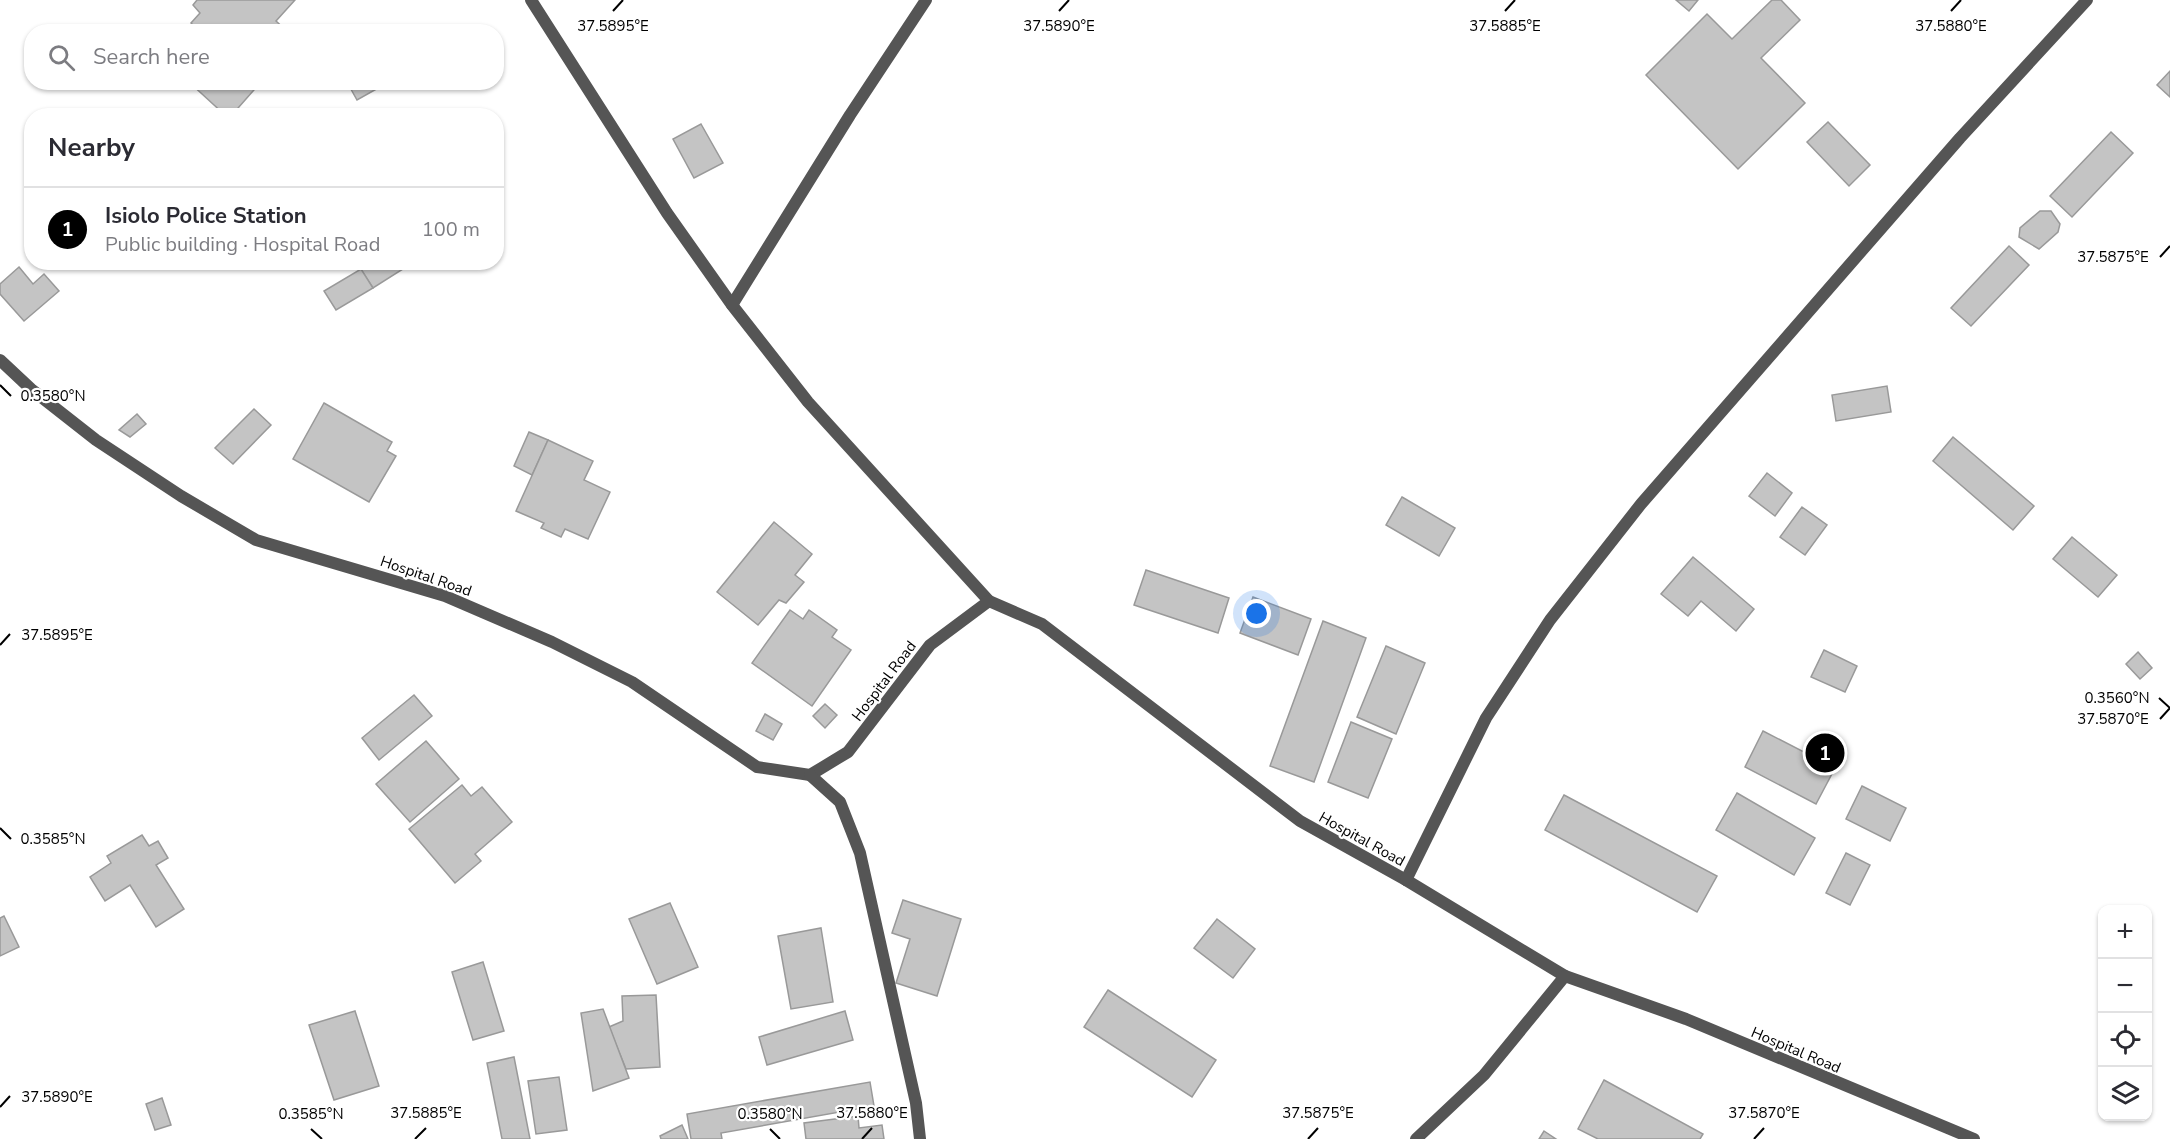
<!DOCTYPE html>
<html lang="en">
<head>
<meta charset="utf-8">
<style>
	:root { --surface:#fff; --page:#f2f2f3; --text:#2b2b33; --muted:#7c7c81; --line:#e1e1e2; --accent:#000 }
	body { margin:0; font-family:"Nunito Sans",sans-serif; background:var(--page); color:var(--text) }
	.controls { position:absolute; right:18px; bottom:18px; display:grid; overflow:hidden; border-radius:12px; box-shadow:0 2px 4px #0004 }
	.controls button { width:54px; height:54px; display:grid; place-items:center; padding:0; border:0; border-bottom:2px solid var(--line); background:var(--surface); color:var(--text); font:30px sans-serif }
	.you { position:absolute; left:1257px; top:614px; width:21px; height:21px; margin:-15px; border:4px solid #fff; border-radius:50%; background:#1a73e8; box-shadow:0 0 0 9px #1a73e833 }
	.badge { display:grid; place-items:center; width:39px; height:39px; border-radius:50%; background:var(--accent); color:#fff; font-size:20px; font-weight:700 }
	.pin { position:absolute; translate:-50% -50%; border:3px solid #fff; box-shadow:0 2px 6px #0006 }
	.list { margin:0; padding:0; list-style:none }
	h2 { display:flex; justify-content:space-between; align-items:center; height:78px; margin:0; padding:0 24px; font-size:26px }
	h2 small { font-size:20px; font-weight:400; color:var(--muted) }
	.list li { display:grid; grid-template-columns:39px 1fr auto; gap:18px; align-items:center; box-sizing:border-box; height:84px; padding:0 24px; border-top:2px solid var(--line) }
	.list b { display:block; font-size:22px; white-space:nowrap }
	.list p { margin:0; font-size:20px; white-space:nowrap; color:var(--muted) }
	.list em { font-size:20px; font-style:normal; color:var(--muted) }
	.icon { flex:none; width:33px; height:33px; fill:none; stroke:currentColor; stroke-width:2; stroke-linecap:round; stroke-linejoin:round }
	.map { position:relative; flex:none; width:2170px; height:1139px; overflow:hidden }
	.search { position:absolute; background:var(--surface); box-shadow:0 2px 4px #0004; left:24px; top:24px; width:480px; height:66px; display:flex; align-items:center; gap:15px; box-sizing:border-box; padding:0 21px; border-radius:24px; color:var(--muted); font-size:22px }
	.panel { position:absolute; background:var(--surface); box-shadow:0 2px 4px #0004; left:24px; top:108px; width:480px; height:162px; border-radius:24px }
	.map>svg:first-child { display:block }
	.building { fill:#c4c4c4; stroke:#999; stroke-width:1.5 }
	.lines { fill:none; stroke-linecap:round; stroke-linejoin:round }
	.street { stroke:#555; stroke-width:12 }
	.ticks { fill:none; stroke:#000; stroke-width:2 }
	.labels { text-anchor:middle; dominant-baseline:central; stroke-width:4.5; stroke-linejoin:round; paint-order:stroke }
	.street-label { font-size:15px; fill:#000; stroke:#fff }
	.ticks-label { font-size:15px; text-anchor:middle; fill:#000; stroke:#fff; stroke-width:4.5; stroke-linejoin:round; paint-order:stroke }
</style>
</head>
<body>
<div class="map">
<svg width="2170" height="1139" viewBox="0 0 2170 1139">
	<rect width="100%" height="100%" fill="#fff"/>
	<g class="building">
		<polygon points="197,0 295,0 276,21 288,32 200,32 191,23 200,13 193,5"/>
		<polygon points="1676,0 1698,0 1689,11"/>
		<polygon points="1772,0 1781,0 1800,20 1761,58 1805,103 1738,169 1646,75 1707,14 1732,39"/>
		<polygon points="2170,71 2170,97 2157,85"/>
		<polygon points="189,82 261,82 231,116 226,116"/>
		<polygon points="347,82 389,82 357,100"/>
		<polygon points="1828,122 1870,165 1849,186 1807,142"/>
		<polygon points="701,124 723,163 694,178 673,139"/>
		<polygon points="2111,132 2133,153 2072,217 2050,196"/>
		<polygon points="2040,211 2051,211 2060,224 2058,232 2039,249 2019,237 2020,228"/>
		<polygon points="2009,246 2029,265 1971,326 1951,308"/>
		<polygon points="356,262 414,262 373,288"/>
		<polygon points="19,267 33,284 44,274 59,291 24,321 0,294 0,284"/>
		<polygon points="361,269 373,288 336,310 324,291"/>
		<polygon points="1887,386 1891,412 1836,421 1832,395"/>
		<polygon points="324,403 392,442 387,451 396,456 369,502 293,459"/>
		<polygon points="254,409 271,425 233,464 215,448"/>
		<polygon points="137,414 146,424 130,437 119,430"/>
		<polygon points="529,432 548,440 532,475 514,466"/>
		<polygon points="1953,437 2034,506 2013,530 1933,461"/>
		<polygon points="548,440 593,461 584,480 610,492 588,539 565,529 561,537 541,528 544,523 516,511"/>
		<polygon points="1767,473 1792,493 1775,516 1749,496"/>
		<polygon points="1402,497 1455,528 1439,556 1386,525"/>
		<polygon points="1802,507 1827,525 1805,555 1780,537"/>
		<polygon points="774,522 812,554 795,575 804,582 786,603 779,600 758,625 717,592"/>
		<polygon points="2072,537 2117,575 2098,597 2053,559"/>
		<polygon points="1693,557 1754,609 1736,631 1701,601 1688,616 1661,594"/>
		<polygon points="1146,570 1229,598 1218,633 1134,605"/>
		<polygon points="1253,597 1311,619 1298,655 1240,633"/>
		<polygon points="790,610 803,619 809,610 837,630 832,637 851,650 812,706 752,663"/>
		<polygon points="1323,621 1366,638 1314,782 1270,766"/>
		<polygon points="1386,646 1425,663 1396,734 1357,717"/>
		<polygon points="1824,650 1857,666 1845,692 1811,677"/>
		<polygon points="2138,652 2152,668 2140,679 2126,664"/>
		<polygon points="414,695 432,716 379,760 362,738"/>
		<polygon points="825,704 837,715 825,728 813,716"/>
		<polygon points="765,714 782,724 773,740 756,731"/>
		<polygon points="1351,722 1392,739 1368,798 1328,782"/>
		<polygon points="1763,731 1835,768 1816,804 1745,767"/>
		<polygon points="426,741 459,779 410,822 376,784"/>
		<polygon points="462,785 471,796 482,787 512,822 475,854 481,861 455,883 409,829"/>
		<polygon points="1862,786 1906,808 1890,841 1846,819"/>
		<polygon points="1737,793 1815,838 1794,875 1716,830"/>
		<polygon points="1564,795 1717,876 1697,912 1545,830"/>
		<polygon points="142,835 149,846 158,841 168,858 156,865 184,909 156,927 130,885 105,901 90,877 111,863 107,856"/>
		<polygon points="1846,853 1870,865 1850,905 1826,893"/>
		<polygon points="903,900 961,919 937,996 896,983 910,939 892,933"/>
		<polygon points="670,903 698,967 657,984 629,919"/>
		<polygon points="4,916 19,947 0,956 0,918"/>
		<polygon points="1217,919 1255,949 1233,978 1194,948"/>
		<polygon points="821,928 833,1002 791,1009 778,936"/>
		<polygon points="483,962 504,1031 473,1040 452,972"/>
		<polygon points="1108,990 1216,1060 1192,1097 1084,1027"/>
		<polygon points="656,995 660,1067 626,1069 609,1027 623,1021 622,996"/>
		<polygon points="603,1009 629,1078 593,1091 581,1013"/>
		<polygon points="355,1011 379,1086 334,1100 309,1025"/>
		<polygon points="845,1011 853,1040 767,1065 759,1037"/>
		<polygon points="514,1057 530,1139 502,1139 487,1063"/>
		<polygon points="559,1077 567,1130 536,1134 528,1081"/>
		<polygon points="1604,1080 1703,1134 1700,1139 1598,1139 1578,1129"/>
		<polygon points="870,1082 874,1106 721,1133 722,1139 691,1139 687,1114"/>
		<polygon points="162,1098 171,1125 155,1130 146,1104"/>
		<polygon points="858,1116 859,1128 882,1125 884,1139 806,1139 804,1123"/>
		<polygon points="682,1125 688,1139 661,1139 660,1136"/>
		<polygon points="1544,1131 1556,1139 1539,1139"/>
	</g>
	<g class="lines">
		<g class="street">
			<polyline points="531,0 667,213 732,305 808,402 989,601"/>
			<polyline points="732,305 850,115 926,0"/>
			<polyline points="0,360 31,389 96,440 181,496 256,540 445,596 552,642 632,682 757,767 810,775 848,752 930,645 989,601 1042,624 1300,821 1406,880 1565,976 1686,1019 1974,1139"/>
			<polyline points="810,775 840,802 860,853 916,1103 920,1139"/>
			<polyline points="1406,880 1486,718 1550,620 1641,504 1960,138 2087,0"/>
			<polyline points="1416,1139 1484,1075 1565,976"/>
		</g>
	</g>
	<path class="ticks" d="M613,11L623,0M1059,11L1069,0M1505,11L1515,0M1951,11L1961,0M2160,257L2170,246M0,385L11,396M0,645L10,634M2159,698L2170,708M2160,719L2170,708M0,828L11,839M0,1107L10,1096M311,1129L322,1139M770,1129L780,1139M415,1139L426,1128M862,1139L872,1128M1308,1139L1318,1128M1754,1139L1764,1128"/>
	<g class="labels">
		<g class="street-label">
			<text transform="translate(426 576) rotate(19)">Hospital Road</text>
			<text transform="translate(884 681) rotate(-53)">Hospital Road</text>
			<text transform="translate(1362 839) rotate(29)">Hospital Road</text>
			<text transform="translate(1796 1050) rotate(23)">Hospital Road</text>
		</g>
	</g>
	<g class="ticks-label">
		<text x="613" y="31">37.5895°E</text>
		<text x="1059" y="31">37.5890°E</text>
		<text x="1505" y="31">37.5885°E</text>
		<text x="1951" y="31">37.5880°E</text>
		<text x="2113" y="262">37.5875°E</text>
		<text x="53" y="401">0.3580°N</text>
		<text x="57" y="640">37.5895°E</text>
		<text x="2117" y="703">0.3560°N</text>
		<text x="2113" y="724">37.5870°E</text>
		<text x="53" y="844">0.3585°N</text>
		<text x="57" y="1102">37.5890°E</text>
		<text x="426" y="1118">37.5885°E</text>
		<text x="872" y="1118">37.5880°E</text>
		<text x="1318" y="1118">37.5875°E</text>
		<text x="1764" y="1118">37.5870°E</text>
		<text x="311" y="1119">0.3585°N</text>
		<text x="770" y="1119">0.3580°N</text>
	</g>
</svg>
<div class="controls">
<button>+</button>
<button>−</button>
<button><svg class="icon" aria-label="locate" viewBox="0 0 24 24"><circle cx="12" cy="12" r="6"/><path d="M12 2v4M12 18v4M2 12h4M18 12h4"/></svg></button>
<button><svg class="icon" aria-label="layers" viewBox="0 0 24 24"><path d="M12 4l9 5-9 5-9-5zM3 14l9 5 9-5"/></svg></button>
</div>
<div class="you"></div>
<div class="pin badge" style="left:1825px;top:753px">1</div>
<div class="search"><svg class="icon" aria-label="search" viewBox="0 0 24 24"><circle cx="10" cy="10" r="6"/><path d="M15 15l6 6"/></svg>Search here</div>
<section class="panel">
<h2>Nearby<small></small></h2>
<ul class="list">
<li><span class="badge">1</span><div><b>Isiolo Police Station</b><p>Public building · Hospital Road</p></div><em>100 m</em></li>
</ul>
</section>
</div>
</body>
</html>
